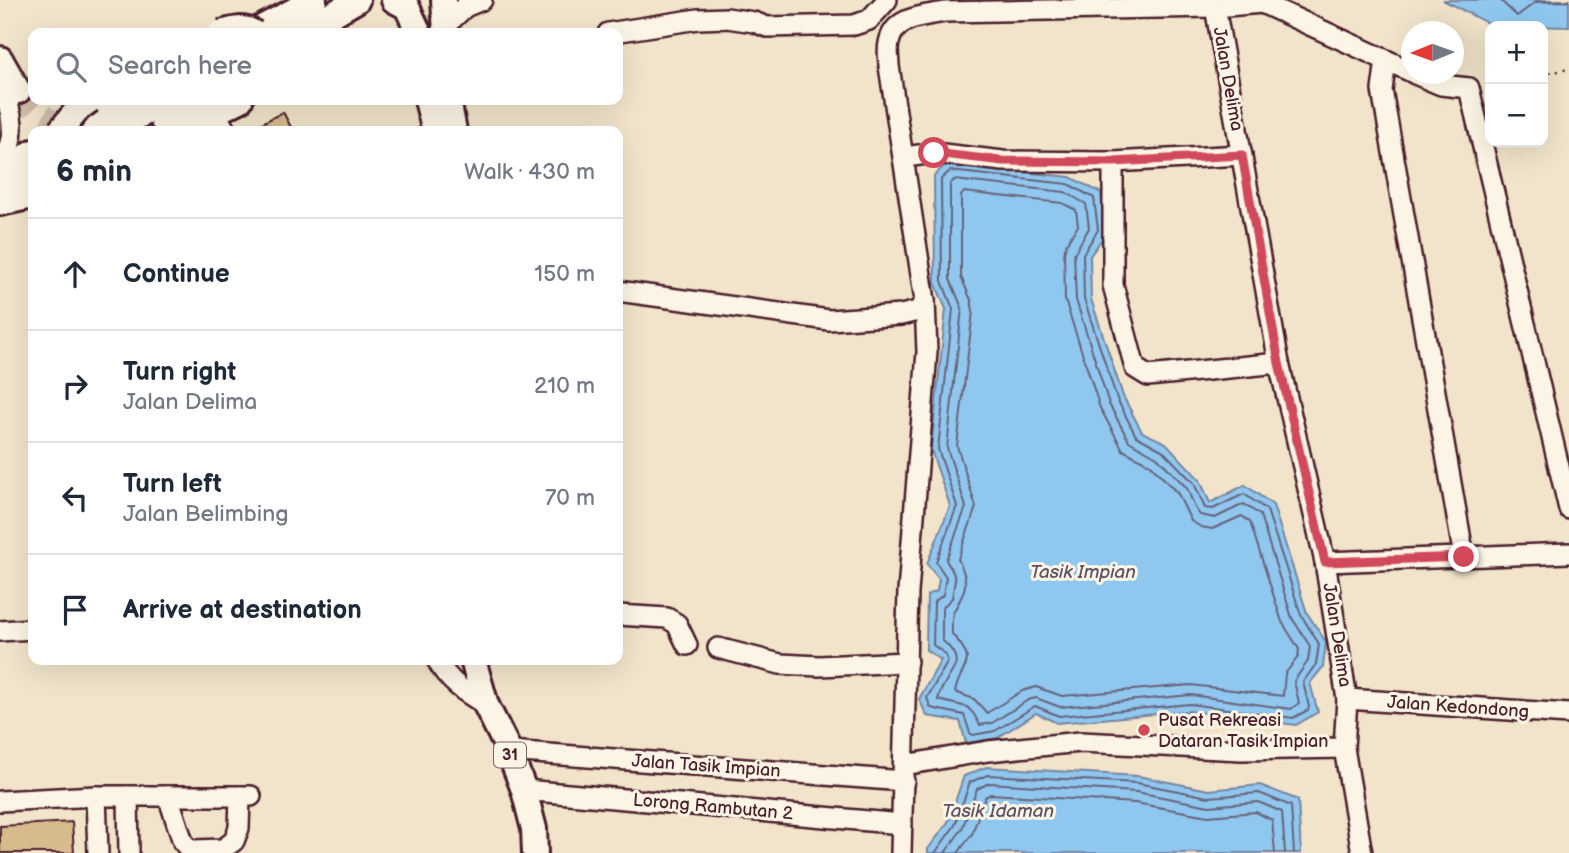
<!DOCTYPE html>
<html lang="en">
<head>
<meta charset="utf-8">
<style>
	:root { --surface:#fff; --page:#f2f2f3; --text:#1f2937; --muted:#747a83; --line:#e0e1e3 }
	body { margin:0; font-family:"Balsamiq Sans",sans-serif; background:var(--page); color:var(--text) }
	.controls { position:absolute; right:21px; top:21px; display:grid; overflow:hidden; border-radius:14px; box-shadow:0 7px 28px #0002 }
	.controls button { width:63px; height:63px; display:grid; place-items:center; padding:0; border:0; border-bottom:2px solid var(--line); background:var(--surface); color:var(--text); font:35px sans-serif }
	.compass { position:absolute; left:1401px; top:21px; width:63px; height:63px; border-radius:50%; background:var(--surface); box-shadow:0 7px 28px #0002; rotate:269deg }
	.stop { position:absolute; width:21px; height:21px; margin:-16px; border:5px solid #d1495b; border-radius:50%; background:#fff }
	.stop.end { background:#d1495b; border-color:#fff; box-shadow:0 2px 7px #0008 }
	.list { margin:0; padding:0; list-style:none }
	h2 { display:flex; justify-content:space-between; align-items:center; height:91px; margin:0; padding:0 28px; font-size:30px }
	h2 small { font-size:23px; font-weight:400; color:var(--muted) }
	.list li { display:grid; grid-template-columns:46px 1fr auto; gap:21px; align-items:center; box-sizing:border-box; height:112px; padding:0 28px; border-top:2px solid var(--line) }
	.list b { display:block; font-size:26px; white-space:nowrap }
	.list p { margin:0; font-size:23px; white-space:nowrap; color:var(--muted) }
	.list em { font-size:23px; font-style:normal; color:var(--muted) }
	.icon { flex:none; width:38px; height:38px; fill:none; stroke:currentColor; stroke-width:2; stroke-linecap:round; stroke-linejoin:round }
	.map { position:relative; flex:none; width:1569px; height:853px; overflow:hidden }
	.search { position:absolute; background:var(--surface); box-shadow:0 7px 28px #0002; left:28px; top:28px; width:595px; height:77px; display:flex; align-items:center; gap:18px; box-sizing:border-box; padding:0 24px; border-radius:14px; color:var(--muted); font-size:26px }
	.panel { position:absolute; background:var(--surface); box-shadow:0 7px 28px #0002; left:28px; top:126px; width:595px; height:539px; border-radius:14px }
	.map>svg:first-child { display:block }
	.water { fill:#90c7ef; stroke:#7484a1; stroke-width:2 }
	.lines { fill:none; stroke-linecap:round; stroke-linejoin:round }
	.shore { stroke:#666279; stroke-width:2 }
	.building { fill:#d8bb8d; stroke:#4a1f2b; stroke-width:2 }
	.major-tunnel { stroke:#d0bdab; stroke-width:24; stroke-dasharray:24 12; stroke-linecap:butt }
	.minor-casing { stroke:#4a1f2b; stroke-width:24 }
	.major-casing { stroke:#4a1f2b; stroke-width:30 }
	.path { stroke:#4a1f2b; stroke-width:2.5; stroke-dasharray:2 5; stroke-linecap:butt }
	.minor { stroke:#fcf5e5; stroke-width:19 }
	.major { stroke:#fcf5e5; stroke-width:24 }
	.major-bridge-casing { stroke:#4a1f2b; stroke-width:30; stroke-linecap:butt }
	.major-bridge { stroke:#fcf5e5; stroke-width:24 }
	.route { stroke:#d1495b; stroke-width:9 }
	.poi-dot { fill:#d1495b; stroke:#fcf5e5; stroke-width:2.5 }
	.labels { text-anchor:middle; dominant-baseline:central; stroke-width:6; stroke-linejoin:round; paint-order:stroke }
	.shield { fill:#fcf5e5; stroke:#7f5f63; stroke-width:2 }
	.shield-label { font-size:16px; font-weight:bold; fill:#4a1f2b }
	.street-label { font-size:18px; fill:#4a1f2b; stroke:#fcf5e5 }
	.poi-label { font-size:18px; fill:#4a1f2b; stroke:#fcf5e5; text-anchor:start }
	.water-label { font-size:19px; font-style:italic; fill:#5f5166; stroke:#fcf5e5 }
</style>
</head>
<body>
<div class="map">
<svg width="1569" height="853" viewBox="0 0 1569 853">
	<rect width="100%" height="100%" fill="#f1e4cb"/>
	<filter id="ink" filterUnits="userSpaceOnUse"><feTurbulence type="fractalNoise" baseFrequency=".0143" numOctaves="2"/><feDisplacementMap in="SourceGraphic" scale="14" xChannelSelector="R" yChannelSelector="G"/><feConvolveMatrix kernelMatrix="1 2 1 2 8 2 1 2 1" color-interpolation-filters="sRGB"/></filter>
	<g filter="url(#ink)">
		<g class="water">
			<polygon points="1443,0 1569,0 1569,27 1491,25"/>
			<polygon points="946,164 1070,177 1101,193 1106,233 1090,256 1091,299 1123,396 1142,432 1166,443 1200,480 1210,503 1245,485 1273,505 1307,613 1326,642 1323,667 1310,683 1318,712 1296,725 1189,711 1057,723 1036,713 997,738 966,743 960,721 927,716 919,699 941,660 926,650 927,595 937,591 939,579 927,564 950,506 931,450 946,309 935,283 934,176"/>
			<polygon points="986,767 1138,776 1209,790 1260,785 1298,800 1301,853 928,853 928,849 948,822 964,776"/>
		</g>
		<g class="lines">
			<g class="shore">
				<polyline points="1500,0 1517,16 1536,2 1569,1"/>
				<polygon points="950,171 1068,184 1094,198 1098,230 1083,254 1084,299 1117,399 1136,436 1162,450 1194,483 1205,508 1213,509 1244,494 1267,510 1301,615 1319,644 1316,664 1303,682 1309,707 1308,710 1293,718 1190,704 1059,716 1035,706 995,731 973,735 970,733 964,715 931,708 927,698 948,661 945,654 933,645 934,602 943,595 946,577 936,562 957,506 938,449 953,309 942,281 941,179"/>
				<path d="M954,180L1065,192L1086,204L1089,228L1074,254L1076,300L1109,404L1129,441L1157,457L1187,488L1195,508L1200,515L1215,518L1244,504L1260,515L1292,618L1310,646L1308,661L1294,681L1299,703L1291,709L1191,695L1060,707L1036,698L1028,700L992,723L980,725L973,713L967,707L938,700C943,672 973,667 942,640V608L952,598L955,580L953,572L946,560L966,507L947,448L962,308L950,279V184Z"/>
				<path d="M964,192L1062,203L1076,210L1078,226L1066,244L1064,253L1065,300L1100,408L1123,450L1151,465L1178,494L1191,521L1201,527L1212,529L1242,516L1250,522L1282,622L1299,649L1298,657L1285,674L1283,696L1191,685L1062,696L1036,687L1022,691L987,713L974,699L955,692C961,663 980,664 952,634C952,627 951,617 954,611C966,590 970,582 958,559L976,507L957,446L973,311L971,300L961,277V196Z"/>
				<polyline points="935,853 955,825 970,782 988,775 1137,783 1209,797 1259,793 1291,806 1294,853"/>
				<polyline points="945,853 962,829 977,789 989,783 1136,792 1209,806 1258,802 1282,812 1285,853"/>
				<polyline points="958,853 972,834 985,797 991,794 1135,803 1208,816 1256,812 1272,820 1275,853"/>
			</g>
		</g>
		<g class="building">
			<polygon points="283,112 293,131 247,131"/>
			<polygon points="72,822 74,853 0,853 0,826"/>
		</g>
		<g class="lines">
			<g class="major-tunnel">
				<polyline points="18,91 42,116 68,131"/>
				<polyline points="138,131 163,121"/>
			</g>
			<defs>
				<g id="minor">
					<polyline points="1215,7 1279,363 1325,562 1347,699 1344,748 1362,853"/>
					<polyline points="446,25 465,7 482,0"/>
					<polyline points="608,33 698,19 727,18 754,22 767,27 854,25 869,20 887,0"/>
					<polyline points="1386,60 1382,90 1464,557"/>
					<polyline points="1415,74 1441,85 1469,88 1569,509"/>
					<path d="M0,83C14,113 18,138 0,166"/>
					<polyline points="221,123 226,131"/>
					<polyline points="905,157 934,153 1003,161 1113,162 1242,155"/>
					<polyline points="1113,162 1113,285 1135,368 1148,376 1279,363"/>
					<polyline points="618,291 829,320 901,315 918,311 925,301"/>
					<polyline points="1325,562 1569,553"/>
					<polyline points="618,615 667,618 677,624 687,645"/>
					<polyline points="0,631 33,629"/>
					<polyline points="718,648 780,664 819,666 907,662"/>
					<path d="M437,660C448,682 466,693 486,705"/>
					<polyline points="1347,699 1569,714"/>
					<polyline points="509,751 904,781"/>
					<polyline points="904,765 988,751 1081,742 1241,750 1344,748"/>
					<polyline points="524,790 902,824"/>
					<polyline points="96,796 98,853"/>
					<polyline points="128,796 129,853"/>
					<polyline points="168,796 183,842 189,849 195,850 223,849 234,841 239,828 240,796"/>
					<polyline points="0,801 96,796 251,796"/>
					<path d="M901,853L908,592L927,352L925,301L889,66C889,59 887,50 889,43C894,16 924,16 945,12L1215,7L1262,3L1412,72"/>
				</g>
				<g id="major">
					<polyline points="394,0 407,7 419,33"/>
					<polyline points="444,0 446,33"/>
					<polyline points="252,33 314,0"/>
					<polyline points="292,33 309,28 357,0"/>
					<polyline points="0,59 18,91"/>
					<polyline points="427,100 435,131"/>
					<polyline points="448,100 454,131"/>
					<polyline points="163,121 197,100"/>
					<polyline points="69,131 128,100"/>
					<polyline points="111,131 169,100"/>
					<polyline points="176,131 240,100"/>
					<polyline points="0,173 33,152"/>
					<polyline points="0,198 14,184 33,174"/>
					<polyline points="0,203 33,196"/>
					<polyline points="473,660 486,705 509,751 524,790 534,829 535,853"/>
				</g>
			</defs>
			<use href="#minor" class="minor-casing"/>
			<use href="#major" class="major-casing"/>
			<polyline class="path" points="1543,74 1569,69"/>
			<use href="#minor" class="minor"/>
			<use href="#major" class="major"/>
			<defs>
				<g id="major-bridge">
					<path d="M221,33C232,30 244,26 254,33"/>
					<polyline points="60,131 79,108 90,100"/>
				</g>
			</defs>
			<use href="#major-bridge" class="major-bridge-casing"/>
			<use href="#major-bridge" class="major-bridge"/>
		</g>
	</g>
	<g class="lines" filter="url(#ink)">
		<polyline class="route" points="934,153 1003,161 1113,162 1242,155 1279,363 1325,562 1464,557"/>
	</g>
	<circle class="poi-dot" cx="1144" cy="730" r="7"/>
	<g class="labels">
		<rect class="shield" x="494" y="742.5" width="32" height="25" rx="5"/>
		<g class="shield-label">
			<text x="510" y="755">31</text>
		</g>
		<g class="street-label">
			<text transform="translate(1228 79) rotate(80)">Jalan Delima</text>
			<text transform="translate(1337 635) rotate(81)">Jalan Delima</text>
			<text transform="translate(1458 707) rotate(4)">Jalan Kedondong</text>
			<text transform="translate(706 766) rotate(4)">Jalan Tasik Impian</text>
			<text transform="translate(713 807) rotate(5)">Lorong Rambutan 2</text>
		</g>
		<g class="poi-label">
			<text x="1158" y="720">Pusat Rekreasi<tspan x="1158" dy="21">Dataran Tasik Impian</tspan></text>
		</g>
		<g class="water-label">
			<text x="1083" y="572">Tasik Impian</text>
			<text x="998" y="811">Tasik Idaman</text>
		</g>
	</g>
</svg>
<div class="controls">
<button>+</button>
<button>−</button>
</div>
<svg class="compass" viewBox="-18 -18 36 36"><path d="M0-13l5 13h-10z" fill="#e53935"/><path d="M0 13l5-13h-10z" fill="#747a83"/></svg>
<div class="stop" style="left:934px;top:153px"></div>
<div class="stop end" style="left:1464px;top:557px"></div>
<div class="search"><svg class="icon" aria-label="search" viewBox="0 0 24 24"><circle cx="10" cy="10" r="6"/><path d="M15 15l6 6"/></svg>Search here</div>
<section class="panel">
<h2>6 min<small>Walk · 430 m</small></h2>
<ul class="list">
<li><svg class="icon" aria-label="ahead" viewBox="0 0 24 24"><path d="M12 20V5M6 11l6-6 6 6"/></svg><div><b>Continue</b></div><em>150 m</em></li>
<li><svg class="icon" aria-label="right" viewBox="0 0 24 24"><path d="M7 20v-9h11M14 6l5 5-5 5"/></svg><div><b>Turn right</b><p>Jalan Delima</p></div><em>210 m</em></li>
<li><svg class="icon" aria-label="left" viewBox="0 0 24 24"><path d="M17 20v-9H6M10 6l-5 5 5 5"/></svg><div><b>Turn left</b><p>Jalan Belimbing</p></div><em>70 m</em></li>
<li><svg class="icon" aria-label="arrive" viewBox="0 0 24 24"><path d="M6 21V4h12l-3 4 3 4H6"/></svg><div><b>Arrive at destination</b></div></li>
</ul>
</section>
</div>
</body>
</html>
